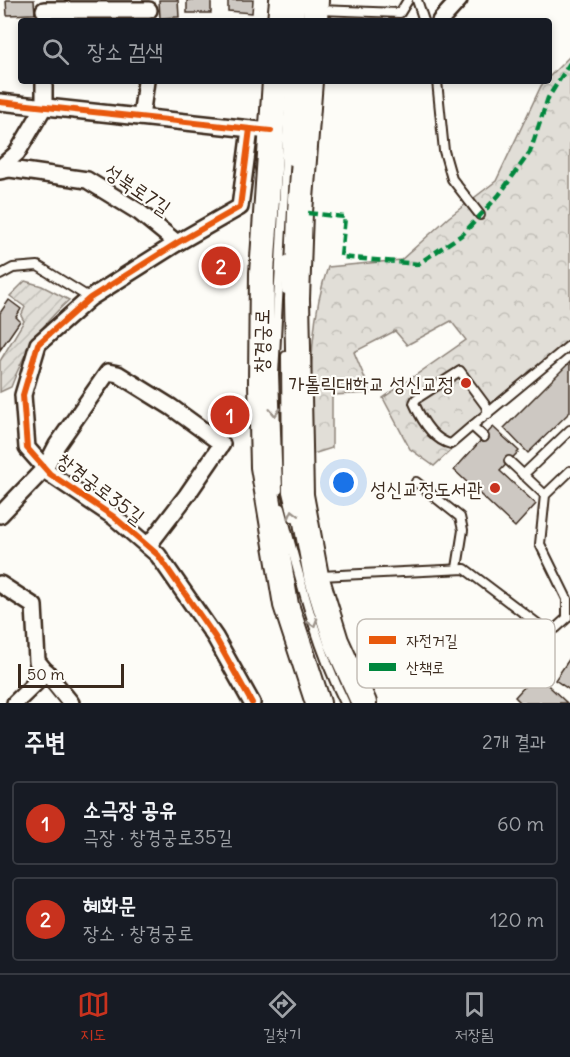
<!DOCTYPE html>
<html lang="ko">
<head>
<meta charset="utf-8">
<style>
	:root { --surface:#171b24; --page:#20242c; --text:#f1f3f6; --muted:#9ea1a6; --line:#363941; --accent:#c8321e }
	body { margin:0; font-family:Delius,"Poor Story",sans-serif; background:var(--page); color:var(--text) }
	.scale { position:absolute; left:18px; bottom:15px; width:106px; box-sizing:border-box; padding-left:6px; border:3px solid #3b2a1e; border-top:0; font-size:16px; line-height:21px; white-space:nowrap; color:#3b2a1e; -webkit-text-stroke:4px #fdfcf7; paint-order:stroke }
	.you { position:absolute; left:344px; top:483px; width:21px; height:21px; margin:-15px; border:4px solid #fff; border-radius:50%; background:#1a73e8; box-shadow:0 0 0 9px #1a73e833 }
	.badge { display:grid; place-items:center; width:39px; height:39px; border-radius:50%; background:var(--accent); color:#fff; font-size:20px; font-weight:700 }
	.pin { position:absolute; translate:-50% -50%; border:3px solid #fff; box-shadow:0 2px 6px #0006 }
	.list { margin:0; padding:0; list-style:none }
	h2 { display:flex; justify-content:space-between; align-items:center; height:78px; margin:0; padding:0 24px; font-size:26px }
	h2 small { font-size:20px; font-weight:400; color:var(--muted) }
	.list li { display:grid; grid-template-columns:39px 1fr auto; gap:18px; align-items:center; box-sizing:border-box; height:84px; margin:0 12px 12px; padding:0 12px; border:2px solid var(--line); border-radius:6px }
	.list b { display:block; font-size:22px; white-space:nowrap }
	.list p { margin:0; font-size:20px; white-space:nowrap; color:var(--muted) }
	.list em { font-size:20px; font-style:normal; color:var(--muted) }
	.icon { flex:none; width:33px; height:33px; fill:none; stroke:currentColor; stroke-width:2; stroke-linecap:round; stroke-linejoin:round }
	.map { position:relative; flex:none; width:570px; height:703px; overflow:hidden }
	.search { position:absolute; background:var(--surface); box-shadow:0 3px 9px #0003; left:18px; right:18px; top:18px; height:66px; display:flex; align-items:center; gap:15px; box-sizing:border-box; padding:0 21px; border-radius:6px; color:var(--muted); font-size:22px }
	.sheet { height:270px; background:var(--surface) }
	nav { display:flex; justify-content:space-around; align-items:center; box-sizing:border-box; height:84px; border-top:2px solid var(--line); background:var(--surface); font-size:16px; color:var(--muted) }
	nav a { display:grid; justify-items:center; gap:3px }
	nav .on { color:var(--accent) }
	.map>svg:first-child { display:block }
	.park { fill:url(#park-crowns); stroke:#8e847a; stroke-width:1.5 }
	.garden { fill:url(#garden-furrows); stroke:#8e847a; stroke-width:1.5 }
	.building { fill:#cdc8c2; stroke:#3b2a1e; stroke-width:1.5 }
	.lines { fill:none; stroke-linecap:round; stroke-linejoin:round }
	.lane-casing { stroke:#3b2a1e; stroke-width:12 }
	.street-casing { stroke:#3b2a1e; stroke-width:20 }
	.primary-casing { stroke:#3b2a1e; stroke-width:28 }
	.lane { stroke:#fdfcf7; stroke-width:8 }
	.street { stroke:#fdfcf7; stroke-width:15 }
	.primary { stroke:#fdfcf7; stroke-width:24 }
	.quiet { stroke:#00873e; stroke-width:4.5; stroke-dasharray:9 4.5; stroke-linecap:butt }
	.cycleway-casing { stroke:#fdfcf7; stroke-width:10 }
	.cycleway { stroke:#e8590c; stroke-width:6 }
	.oneway { stroke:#9c938a }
	.poi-dot { fill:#c8321e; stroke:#fdfcf7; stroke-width:2 }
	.labels { text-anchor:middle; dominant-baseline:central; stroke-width:4.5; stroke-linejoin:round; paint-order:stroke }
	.street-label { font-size:20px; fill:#3b2a1e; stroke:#fdfcf7 }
	.poi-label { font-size:20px; fill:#3b2a1e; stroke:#fdfcf7; text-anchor:end }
	.key { fill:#fdfcf7; stroke:#c3bdb6; stroke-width:1.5 }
	.key-label { font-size:16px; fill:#3b2a1e }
</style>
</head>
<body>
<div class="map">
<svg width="570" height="703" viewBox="0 0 570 703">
	<defs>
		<pattern id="park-crowns" width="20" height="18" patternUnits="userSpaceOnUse" patternTransform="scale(1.5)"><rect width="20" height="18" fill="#e1ded7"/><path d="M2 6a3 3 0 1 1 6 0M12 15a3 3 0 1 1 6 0" fill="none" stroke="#c2bfb8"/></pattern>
		<pattern id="garden-furrows" width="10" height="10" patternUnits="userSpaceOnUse" patternTransform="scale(1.5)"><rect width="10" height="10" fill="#e1ded7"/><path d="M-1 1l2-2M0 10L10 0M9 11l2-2" fill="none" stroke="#c2bfb8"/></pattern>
	</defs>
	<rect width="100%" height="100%" fill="#fdfcf7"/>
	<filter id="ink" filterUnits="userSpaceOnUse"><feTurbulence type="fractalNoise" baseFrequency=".0167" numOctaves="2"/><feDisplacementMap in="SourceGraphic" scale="12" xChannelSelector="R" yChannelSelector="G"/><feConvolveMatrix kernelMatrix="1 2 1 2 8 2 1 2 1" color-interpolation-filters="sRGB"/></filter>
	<g filter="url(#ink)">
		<path class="park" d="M570,56V338L434,466L410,449L383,398L466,340L451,321L407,345L395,331L354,352L371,393L332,395V448L310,455C312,392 307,326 328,267L401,260L449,217L496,181L541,86L545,81H549V77Z"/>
		<path class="garden" d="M25,281L42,286L69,300C38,328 26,348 11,387L0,392V361L24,321L21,316L25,307L10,296Z"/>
		<g class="building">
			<polygon points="6,0 34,0 35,14 7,15"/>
			<polygon points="159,0 178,0 179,17 160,18"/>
			<rect x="187" y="0" width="24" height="13"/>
			<polygon points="228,0 253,0 252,13 228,11"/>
			<polygon points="211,256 234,260 232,275 209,271"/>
			<polygon points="9,300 21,309 16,317 20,321 0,350 0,313"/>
			<polygon points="570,362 570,412 528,453 504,428"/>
			<polygon points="493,427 519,451 500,471 536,504 515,527 454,470"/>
			<polygon points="570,658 570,690 555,680"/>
			<polygon points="536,674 567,703 521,703 515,697"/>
		</g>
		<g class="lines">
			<defs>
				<g id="lane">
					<polyline points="417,0 424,21"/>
					<polyline points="318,10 400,13 408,0"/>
					<polyline points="293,21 295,0"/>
					<polyline points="299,21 301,0"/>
					<polyline points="437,81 444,151 452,179 480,215"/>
					<polyline points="292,161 296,81"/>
					<polyline points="0,275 13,268 38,266 90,298"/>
					<polyline points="286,290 287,260"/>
					<polyline points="286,356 287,492 293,517"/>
					<polyline points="472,426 570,345"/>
					<path d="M484,437L472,426L451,444C433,440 421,419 414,403L416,399L460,371L486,406L488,414"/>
					<polyline points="509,461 545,495"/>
					<polyline points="523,475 570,430"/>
					<polyline points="416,482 460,517 463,530 457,568"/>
					<polyline points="278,490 274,374 290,81"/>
					<path d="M281,508C299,574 314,641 345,703"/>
					<polyline points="320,576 465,569 546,630 556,628 567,618 567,599 540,544 545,495 570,471"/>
				</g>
				<g id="street">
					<polyline points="44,10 149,10"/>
					<polyline points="440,21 459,0"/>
					<polyline points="0,102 260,130"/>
					<polyline points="141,117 146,81"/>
					<polyline points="250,129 240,207 177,243 90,298 38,344 23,395 27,448 50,474 114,517 158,555 215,637 252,703"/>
					<polyline points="0,168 17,153 44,107 44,81"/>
					<polyline points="0,171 10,169 87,180 139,212 177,243"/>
					<polyline points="0,515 45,468 57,445 108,372 118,374 171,407 222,444 187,495 148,546"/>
					<polyline points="0,584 34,606 37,661 71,703"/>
					<polyline points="15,703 47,672"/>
				</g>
				<g id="primary">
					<polyline points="280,21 282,0"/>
					<polyline points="315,21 316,0"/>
					<polyline points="275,81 262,273 261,382 263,467 286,605 318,703"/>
					<polyline points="310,81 300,212 297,299 301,495 316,576 336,641 364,703"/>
				</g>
			</defs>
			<use href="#lane" class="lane-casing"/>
			<use href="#street" class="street-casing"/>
			<use href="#primary" class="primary-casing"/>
			<use href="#lane" class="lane"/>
			<use href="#street" class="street"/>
			<use href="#primary" class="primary"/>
			<polyline class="quiet" points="308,213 345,217 341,257 418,264 463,234 499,195 530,152 548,98 570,63"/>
			<defs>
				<g id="cycleway">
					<polyline points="0,102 271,131"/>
					<polyline points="250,129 240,207 177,243 90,298 38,344 23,395 27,448 50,474 114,517 158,555 215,637 252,703"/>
				</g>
			</defs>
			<use href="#cycleway" class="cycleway-casing"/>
			<use href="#cycleway" class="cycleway"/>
		</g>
		<defs><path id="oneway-chevron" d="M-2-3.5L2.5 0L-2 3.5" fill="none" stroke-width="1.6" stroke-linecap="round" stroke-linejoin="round" transform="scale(1.5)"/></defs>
		<g class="oneway">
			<use href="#oneway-chevron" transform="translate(275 412) rotate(88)"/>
			<use href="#oneway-chevron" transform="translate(293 514) rotate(-104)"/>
			<use href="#oneway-chevron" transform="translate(313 623) rotate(73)"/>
		</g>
	</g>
	<g class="poi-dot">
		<circle cx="466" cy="383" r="6"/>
		<circle cx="495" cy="488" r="6"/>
	</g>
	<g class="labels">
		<g class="street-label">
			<text transform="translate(138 189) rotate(34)">성북로7길</text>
			<text transform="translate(261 341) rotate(-89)">창경궁로</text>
			<text transform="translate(101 488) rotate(37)">창경궁로35길</text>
		</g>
		<g class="poi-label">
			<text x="454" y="383">가톨릭대학교 성신교정</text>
			<text x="483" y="488">성신교정도서관</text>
		</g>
	</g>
	<rect x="357" y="619" width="198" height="69" rx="9" class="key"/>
	<rect x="369" y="636" width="27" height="8" fill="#e8590c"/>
	<rect x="369" y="663" width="27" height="8" fill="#00873e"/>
	<g class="key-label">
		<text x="406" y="646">자전거길</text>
		<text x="406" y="673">산책로</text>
	</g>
</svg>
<div class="scale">50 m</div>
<div class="you"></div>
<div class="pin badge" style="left:230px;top:415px">1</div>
<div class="pin badge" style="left:221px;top:266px">2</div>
<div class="search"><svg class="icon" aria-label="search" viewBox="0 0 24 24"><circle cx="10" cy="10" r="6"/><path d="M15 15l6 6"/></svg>장소 검색</div>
</div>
<section class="sheet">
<h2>주변<small>2개 결과</small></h2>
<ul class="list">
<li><span class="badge">1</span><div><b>소극장 공유</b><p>극장 · 창경궁로35길</p></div><em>60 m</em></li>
<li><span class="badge">2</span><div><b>혜화문</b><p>장소 · 창경궁로</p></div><em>120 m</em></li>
</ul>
</section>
<nav>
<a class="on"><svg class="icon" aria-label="map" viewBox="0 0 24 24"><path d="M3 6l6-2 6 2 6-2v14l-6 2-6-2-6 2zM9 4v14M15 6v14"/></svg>지도</a>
<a><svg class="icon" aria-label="directions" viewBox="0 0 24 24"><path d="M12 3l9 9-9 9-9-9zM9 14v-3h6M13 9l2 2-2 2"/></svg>길찾기</a>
<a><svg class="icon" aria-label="saved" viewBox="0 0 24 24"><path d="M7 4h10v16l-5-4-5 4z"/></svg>저장됨</a>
</nav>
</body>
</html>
